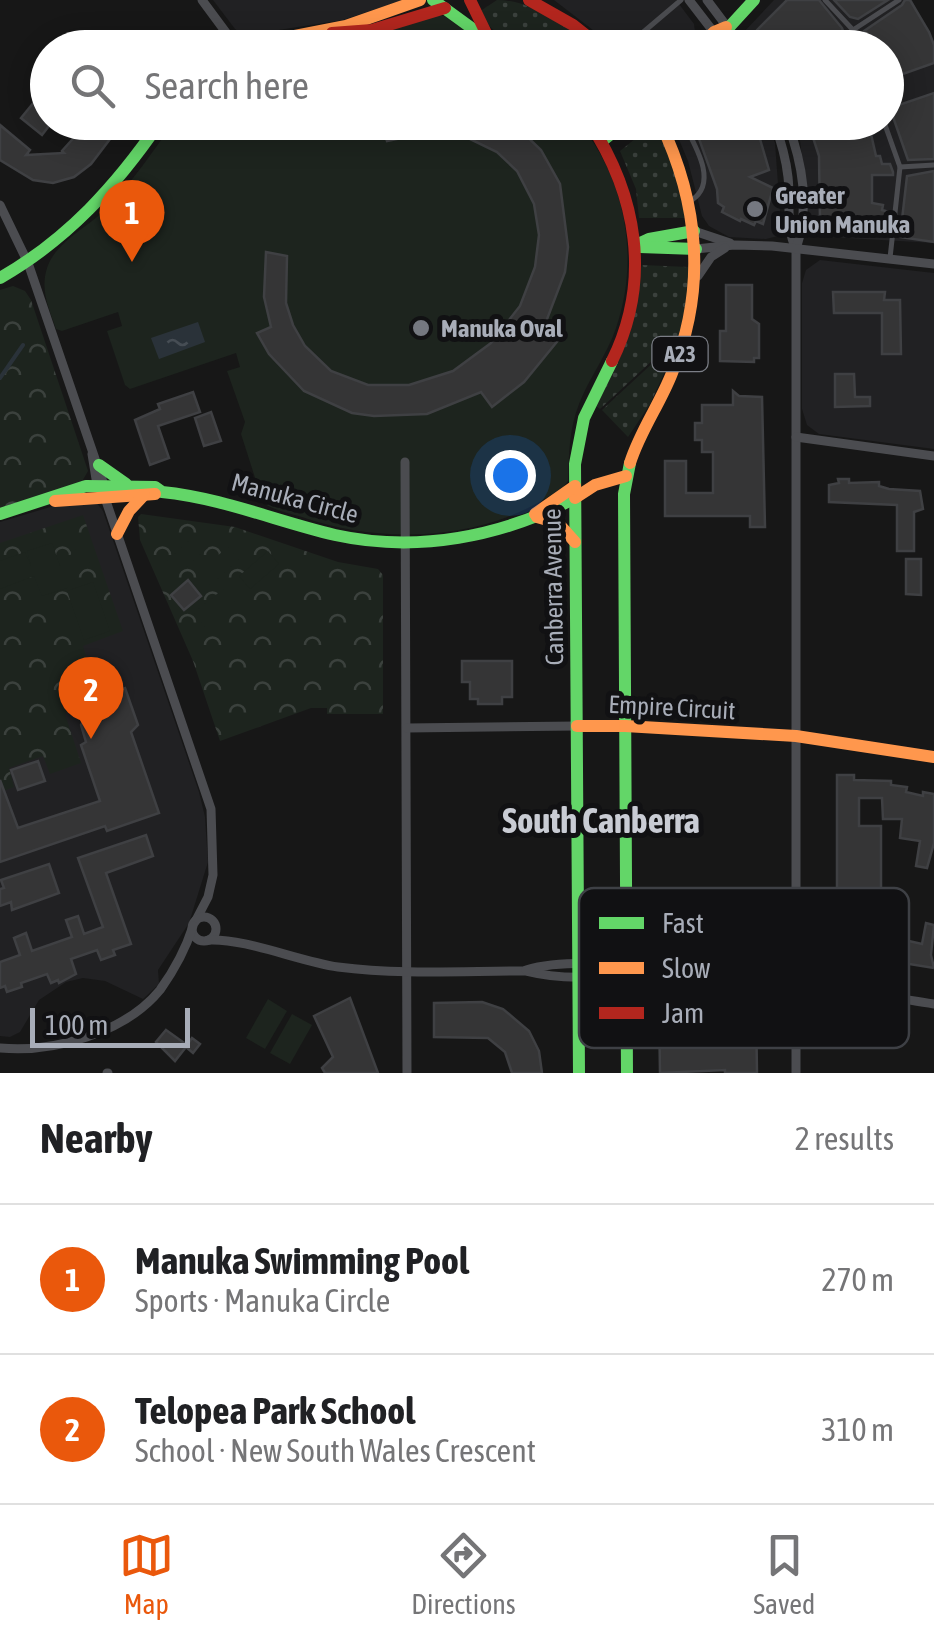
<!DOCTYPE html>
<html lang="en">
<head>
<meta charset="utf-8">
<style>
	:root { --surface:#fff; --page:#f6f6f6; --text:#202124; --muted:#757577; --line:#e0e0e0; --accent:#ea580c }
	body { margin:0; font-family:"Asap Condensed",sans-serif; background:var(--page); color:var(--text) }
	.scale { position:absolute; left:30px; bottom:25px; width:160px; box-sizing:border-box; padding-left:10px; border:5px solid #a8adb8; border-top:0; font-size:28px; line-height:35px; white-space:nowrap; color:#a8adb8; -webkit-text-stroke:8px #111113; paint-order:stroke }
	.you { position:absolute; left:510px; top:475px; width:35px; height:35px; margin:-25px; border:8px solid #fff; border-radius:50%; background:#1a73e8; box-shadow:0 0 0 15px #1a73e833 }
	.badge { display:grid; place-items:center; width:65px; height:65px; border-radius:50%; background:var(--accent); color:#fff; font-size:32px; font-weight:700 }
	.pin { position:absolute; translate:-50% -82px; filter:drop-shadow(0 2px 5px #0008) }
	.pin::after { content:''; position:absolute; top:52px; width:35px; height:30px; background:inherit; clip-path:polygon(0 0,100% 0,50% 100%) }
	.list { margin:0; padding:0; list-style:none }
	h2 { display:flex; justify-content:space-between; align-items:center; height:130px; margin:0; padding:0 40px; font-size:42px }
	h2 small { font-size:32px; font-weight:400; color:var(--muted) }
	.list li { display:grid; grid-template-columns:65px 1fr auto; gap:30px; align-items:center; box-sizing:border-box; height:150px; padding:0 40px; border-top:2px solid var(--line) }
	.list b { display:block; font-size:38px; white-space:nowrap }
	.list p { margin:0; font-size:32px; white-space:nowrap; color:var(--muted) }
	.list em { font-size:32px; font-style:normal; color:var(--muted) }
	.icon { flex:none; width:55px; height:55px; fill:none; stroke:currentColor; stroke-width:2; stroke-linecap:round; stroke-linejoin:round }
	.map { position:relative; flex:none; width:934px; height:1073px; overflow:hidden }
	.search { position:absolute; background:var(--surface); box-shadow:0 5px 25px #0003; left:30px; right:30px; top:30px; height:110px; display:flex; align-items:center; gap:25px; box-sizing:border-box; padding:0 35px; border-radius:55px; color:var(--muted); font-size:38px }
	.sheet { height:430px; background:var(--surface) }
	nav { display:flex; justify-content:space-around; align-items:center; box-sizing:border-box; height:140px; border-top:2px solid var(--line); background:var(--surface); font-size:28px; color:var(--muted) }
	nav a { display:grid; justify-items:center; gap:5px }
	nav .on { color:var(--accent) }
	.map>svg:first-child { display:block }
	.built { fill:#212123 }
	.grass { fill:url(#grass-dots) }
	.forest { fill:url(#forest-crowns) }
	.pitch { fill:#1d241e }
	.water { fill:url(#water-ripples) }
	.lines { fill:none; stroke-linecap:round; stroke-linejoin:round }
	.stream { stroke:#2a3239; stroke-width:4 }
	.building { fill:#353536; stroke:#3f4043; stroke-width:2.5 }
	.lane { stroke:#4b4c50; stroke-width:5 }
	.street { stroke:#4b4c50; stroke-width:9 }
	.fast { stroke:#63d668; stroke-width:12 }
	.slow { stroke:#ff974d; stroke-width:12 }
	.jam { stroke:#b3261e; stroke-width:12 }
	.poi-dot { fill:#757880; stroke:#111113; stroke-width:4 }
	.labels { text-anchor:middle; dominant-baseline:central; stroke-width:10; stroke-linejoin:round; paint-order:stroke }
	.shield { fill:#111113; stroke:#7b7e86; stroke-width:2.5 }
	.shield-label { font-size:22px; font-weight:bold; fill:#a8adb8 }
	.poi-label { font-size:25px; font-weight:bold; fill:#a8adb8; stroke:#111113; text-anchor:start }
	.street-label { font-size:25px; fill:#a8adb8; stroke:#111113 }
	.district-label { font-size:35px; font-weight:bold; fill:#c9ccd4; stroke:#111113 }
	.key { fill:#111113; stroke:#3e4045; stroke-width:2.5 }
	.key-label { font-size:28px; fill:#a8adb8 }
</style>
</head>
<body>
<div class="map">
<svg width="934" height="1073" viewBox="0 0 934 1073">
	<defs>
		<pattern id="grass-dots" width="8" height="8" patternUnits="userSpaceOnUse" patternTransform="scale(2.5)"><rect width="8" height="8" fill="#1d241e"/><path d="M2 2h.1M6 6h.1" fill="none" stroke="#3b413d" stroke-width="1.8" stroke-linecap="round"/></pattern>
		<pattern id="forest-crowns" width="20" height="18" patternUnits="userSpaceOnUse" patternTransform="scale(2.5)"><rect width="20" height="18" fill="#1d241e"/><path d="M2 6a3 3 0 1 1 6 0M12 15a3 3 0 1 1 6 0" fill="none" stroke="#3b413d"/></pattern>
		<pattern id="water-ripples" width="26" height="14" patternUnits="userSpaceOnUse" patternTransform="scale(2.5)"><rect width="26" height="14" fill="#2a3239"/><path d="M2 4q2-2 4 0t4 0M15 11q2-2 4 0t4 0" fill="none" stroke="#464d54"/></pattern>
	</defs>
	<rect width="100%" height="100%" fill="#171717"/>
	<g class="built">
		<polygon points="213,0 403,0 343,20 246,35 235,29"/>
		<polygon points="554,0 676,0 694,24 696,40 692,47 615,47"/>
		<polygon points="774,0 912,0 934,46 934,243 811,236 799,132 794,123 886,122 886,48 751,47 743,33"/>
		<polygon points="672,123 765,123 770,128 775,143 780,211 784,222 778,236 766,239 729,237 709,226 702,216 688,161"/>
		<polygon points="820,260 934,273 934,449 819,434 807,425 802,409 802,283 806,270"/>
		<polygon points="67,502 96,502 103,511 199,792 205,817 208,862 189,923 158,970 159,984 143,999 105,981 83,978 66,982 39,1000 20,1032 10,1037 0,1036 0,522"/>
	</g>
	<g class="grass">
		<path d="M497,0C533,0 565,27 593,47C545,47 508,58 479,12Z"/>
		<path d="M651,126C673,143 681,192 687,218H639L636,189L620,151Z"/>
		<polygon points="642,265 688,267 688,297 677,343 669,345 600,409 596,406"/>
		<polygon points="670,347 676,347 650,404 628,437 602,410"/>
	</g>
	<g class="forest">
		<polygon points="13,286 25,291 31,300 88,471 81,483 0,509 0,290"/>
		<polygon points="141,514 235,527 338,562 378,569 383,575 383,714 327,714 327,708 311,708 220,741 193,661 140,540 138,517"/>
		<polygon points="83,515 123,631 83,646 96,690 83,694 65,714 81,763 50,774 43,756 9,768 14,787 0,792 0,543"/>
	</g>
	<g class="pitch">
		<polygon points="437,15 444,16 489,48 259,48 336,38"/>
		<path d="M173,123H579C626,180 640,258 616,328C607,355 589,378 579,404C569,429 569,455 568,481L564,486C492,541 384,546 302,517C287,513 270,509 259,500V490L241,434L245,422L227,371L240,367L236,353L130,389L125,385L107,331L122,326L118,312L62,331L56,329C49,309 40,290 47,268C56,240 92,226 112,203C135,178 154,150 173,123Z"/>
		<polygon points="196,535 208,548 179,573 167,560"/>
		<polygon points="52,543 60,566 76,549 90,562 67,588 42,596 34,576 0,589 0,561 25,552 31,566 27,551"/>
		<polygon points="228,547 239,560 210,585 198,572"/>
		<polygon points="268,551 279,564 250,589 239,576"/>
		<polygon points="93,582 110,631 84,640 67,591"/>
		<polygon points="223,589 235,602 205,627 194,613"/>
		<polygon points="268,999 287,1011 265,1049 246,1038"/>
		<polygon points="292,1014 312,1025 290,1064 270,1053"/>
	</g>
	<polygon class="water" points="198,322 205,342 159,359 151,338"/>
	<g class="lines">
		<polyline class="stream" points="0,378 23,345"/>
	</g>
	<g class="building">
		<polygon points="787,0 819,0 842,28 849,48 765,48 756,36 757,30"/>
		<polygon points="834,0 888,0 858,19 850,17"/>
		<polygon points="905,0 910,0 929,32 934,45 934,63 886,80 886,48 869,48 864,31 902,5"/>
		<polygon points="48,85 48,122 52,122 42,135 21,118"/>
		<polygon points="934,93 934,159 908,160 891,111 893,107"/>
		<polygon points="88,122 123,122 91,164 74,177 53,183 33,180 0,160 0,125 30,150 26,155 64,153 62,151"/>
		<polygon points="380,122 512,122 541,150 560,184 568,247 565,272 544,327 560,338 524,382 492,407 481,392 427,414 374,416 352,413 304,391 269,354 257,333 271,327 264,297 266,252 287,256 286,303 293,325 305,346 331,371 368,385 409,385 453,371 491,343 520,306 535,267 539,235 534,204 517,171 497,152 466,137 430,132 387,141"/>
		<polygon points="693,122 755,122 769,170 750,177 773,188 763,224 756,221 754,225 741,219 740,221 722,212 724,207 718,203 717,189"/>
		<polygon points="808,122 864,122 871,134 876,156 880,156 882,164 890,164 893,172 893,175 872,175 872,203 883,205 882,210 889,212 887,231 824,225 820,221 819,156"/>
		<polygon points="934,171 934,242 900,237 907,176"/>
		<polygon points="726,285 752,285 752,319 759,324 759,358 754,358 754,362 720,361 720,331 726,331"/>
		<polygon points="833,292 885,292 884,300 900,300 901,354 882,354 882,313 834,313"/>
		<polygon points="835,374 854,374 855,397 870,397 870,406 835,407"/>
		<polygon points="733,391 739,396 762,397 765,527 750,527 750,516 665,516 665,461 686,461 686,493 713,493 713,452 702,452 702,440 695,440 695,423 702,423 702,405 733,405"/>
		<polygon points="193,392 200,412 158,426 169,458 150,465 135,420 160,409 158,404"/>
		<polygon points="211,412 221,441 204,446 195,418"/>
		<polygon points="838,479 849,479 849,483 879,482 879,486 889,489 920,491 923,509 914,512 914,551 897,551 897,505 829,502 829,485 839,483"/>
		<polygon points="906,559 921,559 921,595 906,594"/>
		<polygon points="188,580 201,596 184,610 171,595"/>
		<polygon points="462,661 512,661 512,697 502,697 502,704 478,704 478,699 470,699 470,682 462,682"/>
		<polygon points="125,688 138,725 131,732 159,813 107,831 105,826 0,862 0,780 18,828 100,801 81,745 86,742 81,725 87,714 83,711 97,706 94,699"/>
		<polygon points="38,761 45,781 18,790 11,770"/>
		<polygon points="837,775 854,775 854,780 891,781 891,785 907,787 906,792 923,796 923,792 934,794 934,843 927,868 916,866 920,841 900,838 902,819 883,819 882,798 859,798 859,826 881,826 881,907 891,917 887,922 887,936 922,944 926,923 934,925 931,955 934,968 903,963 906,949 887,945 887,955 853,955 844,948 836,952 830,946 831,917 837,917"/>
		<polygon points="146,835 153,856 106,873 131,944 113,950 115,955 101,960 97,950 71,959 76,974 59,983 58,980 51,983 47,974 21,983 22,987 7,992 5,986 0,988 0,962 20,955 14,938 26,933 32,951 72,937 66,920 78,916 84,934 103,927 78,858"/>
		<polygon points="49,864 59,893 12,910 11,902 0,906 0,889 4,888 1,880"/>
		<polygon points="350,998 378,1073 325,1073 322,1068 333,1057 314,1016"/>
		<polygon points="482,1002 503,1009 529,1031 539,1051 542,1073 512,1073 505,1052 488,1038 434,1037 434,1003"/>
		<polygon points="714,1005 714,1010 756,1010 757,1073 725,1073 725,1070 660,1073 659,1006"/>
		<polygon points="166,1030 187,1045 192,1038 200,1044 193,1053 186,1047 175,1061 156,1042"/>
	</g>
	<g class="lines">
		<g class="lane">
			<polyline points="825,0 853,30 859,48"/>
			<polyline points="853,30 899,0"/>
			<polyline points="641,34 652,48"/>
			<polyline points="604,48 641,34 681,0"/>
			<path d="M683,122C694,144 719,182 692,200"/>
			<polyline points="884,122 900,167 890,258"/>
			<polyline points="900,167 934,165"/>
		</g>
		<g class="street">
			<polyline points="202,0 236,46"/>
			<polyline points="689,0 726,48"/>
			<polyline points="707,0 743,48"/>
			<path d="M774,122C781,141 786,158 788,177C791,202 785,226 796,249"/>
			<path d="M787,122C803,164 810,206 796,249V1073"/>
			<polyline points="0,205 28,263 105,488"/>
			<polyline points="694,231 730,243"/>
			<polyline points="696,249 734,245 772,246 934,264"/>
			<polyline points="698,276 711,257 725,248"/>
			<polyline points="796,437 934,456"/>
			<polyline points="92,454 97,485 104,495 211,809 213,875 208,897 195,922"/>
			<polyline points="405,462 407,1073"/>
			<polyline points="407,728 577,726"/>
			<circle cx="204" cy="929" r="12"/>
			<path d="M208,940C245,938 298,961 338,967C400,975 463,971 525,971C581,985 639,971 695,973C775,975 855,992 934,1004"/>
			<path d="M526,970C560,960 620,962 654,971"/>
			<path d="M0,1048C53,1053 125,1033 160,990C173,972 186,948 193,926"/>
			<polyline points="107,1073 108,1073"/>
		</g>
		<g class="fast">
			<polyline points="433,0 499,48"/>
			<polyline points="710,48 754,0"/>
			<polyline points="602,141 626,122"/>
			<polyline points="636,245 649,239 694,231"/>
			<polyline points="640,247 696,249"/>
			<path d="M0,278C68,239 116,186 160,122"/>
			<polyline points="99,465 126,484"/>
			<path d="M0,514L86,486L155,487L162,492C222,498 276,521 335,535C417,553 502,537 575,498"/>
			<polyline points="579,1073 575,464 584,418 612,361"/>
			<polyline points="627,1073 624,494 630,463"/>
		</g>
		<g class="slow">
			<polyline points="233,48 346,26 420,0"/>
			<polyline points="697,48 714,32 726,27"/>
			<path d="M630,463C640,431 660,404 672,373C707,289 699,203 660,122"/>
			<polyline points="575,498 595,485 626,476"/>
			<polyline points="55,501 155,494"/>
			<polyline points="535,514 575,486"/>
			<polyline points="537,517 558,523 575,542"/>
			<polyline points="117,534 129,511 144,495"/>
			<polyline points="577,726 625,726"/>
			<polyline points="625,726 796,736 934,757"/>
		</g>
		<g class="jam">
			<polyline points="470,0 487,35"/>
			<polyline points="529,0 573,25 602,48"/>
			<polyline points="332,33 372,30 445,8"/>
			<path d="M589,122C637,195 652,280 612,361"/>
		</g>
	</g>
	<g class="poi-dot">
		<circle cx="755" cy="209" r="10"/>
		<circle cx="421" cy="328" r="10"/>
	</g>
	<g class="labels">
		<rect class="shield" x="652.5" y="337" width="55" height="34" rx="8"/>
		<g class="shield-label">
			<text x="680" y="354">A23</text>
		</g>
		<g class="poi-label">
			<text x="775" y="195">Greater<tspan x="775" dy="29">Union Manuka</tspan></text>
			<text x="441" y="328">Manuka Oval</text>
		</g>
		<g class="street-label">
			<text transform="translate(295 498) rotate(15)">Manuka Circle</text>
			<text transform="translate(553 587) rotate(-91)">Canberra Avenue</text>
			<text transform="translate(672 707) rotate(3)">Empire Circuit</text>
		</g>
		<g class="district-label">
			<text x="601" y="820">South Canberra</text>
		</g>
	</g>
	<rect x="579" y="888" width="330" height="160" rx="15" class="key"/>
	<rect x="599" y="917" width="45" height="12" fill="#63d668"/>
	<rect x="599" y="962" width="45" height="12" fill="#ff974d"/>
	<rect x="599" y="1007" width="45" height="12" fill="#b3261e"/>
	<g class="key-label">
		<text x="662" y="933">Fast</text>
		<text x="662" y="978">Slow</text>
		<text x="662" y="1023">Jam</text>
	</g>
</svg>
<div class="scale">100 m</div>
<div class="you"></div>
<div class="pin badge" style="left:132px;top:262px">1</div>
<div class="pin badge" style="left:91px;top:739px">2</div>
<div class="search"><svg class="icon" aria-label="search" viewBox="0 0 24 24"><circle cx="10" cy="10" r="6"/><path d="M15 15l6 6"/></svg>Search here</div>
</div>
<section class="sheet">
<h2>Nearby<small>2 results</small></h2>
<ul class="list">
<li><span class="badge">1</span><div><b>Manuka Swimming Pool</b><p>Sports · Manuka Circle</p></div><em>270 m</em></li>
<li><span class="badge">2</span><div><b>Telopea Park School</b><p>School · New South Wales Crescent</p></div><em>310 m</em></li>
</ul>
</section>
<nav>
<a class="on"><svg class="icon" aria-label="map" viewBox="0 0 24 24"><path d="M3 6l6-2 6 2 6-2v14l-6 2-6-2-6 2zM9 4v14M15 6v14"/></svg>Map</a>
<a><svg class="icon" aria-label="directions" viewBox="0 0 24 24"><path d="M12 3l9 9-9 9-9-9zM9 14v-3h6M13 9l2 2-2 2"/></svg>Directions</a>
<a><svg class="icon" aria-label="saved" viewBox="0 0 24 24"><path d="M7 4h10v16l-5-4-5 4z"/></svg>Saved</a>
</nav>
</body>
</html>
